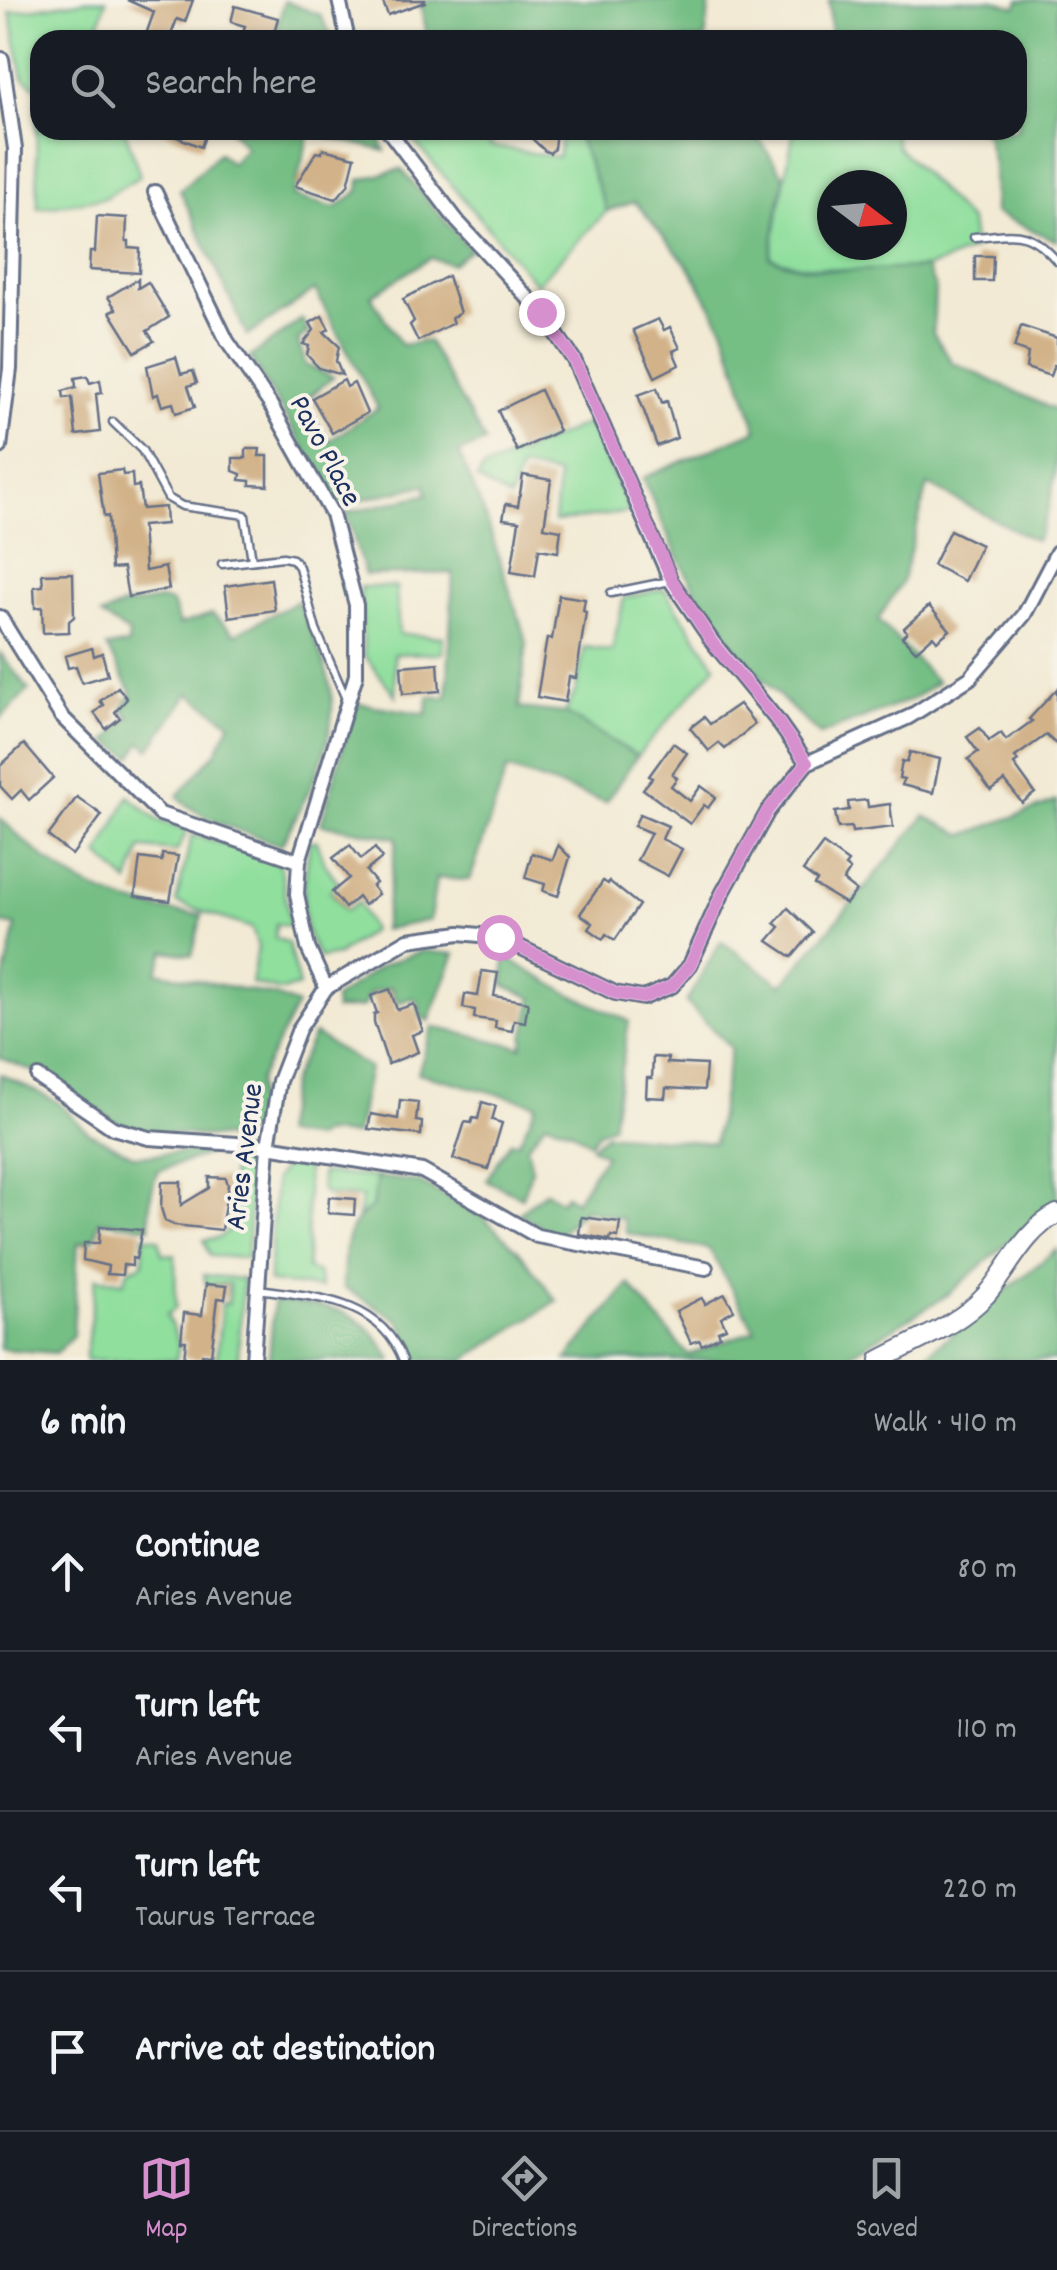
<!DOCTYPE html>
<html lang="en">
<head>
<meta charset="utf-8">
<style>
	:root { --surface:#171b24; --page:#242831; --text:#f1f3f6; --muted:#9ea1a6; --line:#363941; --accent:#d690ce }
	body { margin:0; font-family:Dekko,sans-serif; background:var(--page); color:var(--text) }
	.compass { position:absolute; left:817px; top:170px; width:90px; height:90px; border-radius:50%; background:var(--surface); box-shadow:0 2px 8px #0004; rotate:106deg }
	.stop { position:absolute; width:30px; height:30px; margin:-22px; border:8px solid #d690ce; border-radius:50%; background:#fff }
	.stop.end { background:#d690ce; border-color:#fff; box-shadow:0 2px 10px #0008 }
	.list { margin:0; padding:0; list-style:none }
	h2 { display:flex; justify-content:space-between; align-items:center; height:130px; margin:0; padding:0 40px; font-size:42px }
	h2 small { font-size:32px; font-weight:400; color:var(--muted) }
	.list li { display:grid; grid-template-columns:65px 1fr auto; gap:30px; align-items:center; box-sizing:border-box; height:160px; padding:0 40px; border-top:2px solid var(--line) }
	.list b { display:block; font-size:38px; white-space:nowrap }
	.list p { margin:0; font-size:32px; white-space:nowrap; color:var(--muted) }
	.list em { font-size:32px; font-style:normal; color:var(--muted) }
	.icon { flex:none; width:55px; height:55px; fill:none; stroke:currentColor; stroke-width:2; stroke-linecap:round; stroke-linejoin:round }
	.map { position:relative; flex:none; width:1057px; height:1360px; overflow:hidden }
	.search { position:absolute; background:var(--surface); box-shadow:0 2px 8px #0004; left:30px; right:30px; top:30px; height:110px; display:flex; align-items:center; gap:25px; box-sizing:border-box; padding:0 35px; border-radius:30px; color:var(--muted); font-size:38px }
	.sheet { height:770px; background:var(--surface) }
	nav { display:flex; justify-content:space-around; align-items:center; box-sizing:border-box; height:140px; border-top:2px solid var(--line); background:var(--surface); font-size:28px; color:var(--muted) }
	nav a { display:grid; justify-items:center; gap:5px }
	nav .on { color:var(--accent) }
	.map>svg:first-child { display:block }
	.green { fill:#90df9d; stroke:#56877e; stroke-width:2.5; fill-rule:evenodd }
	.forest { fill:#74be84; stroke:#487671; stroke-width:2.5 }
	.building { fill:#d2b289 }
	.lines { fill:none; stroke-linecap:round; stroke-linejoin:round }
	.service-casing { stroke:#667087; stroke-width:11 }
	.minor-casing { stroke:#667087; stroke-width:18 }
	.secondary-casing { stroke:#667087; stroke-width:22 }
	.service { stroke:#fff; stroke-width:6 }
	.minor { stroke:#fff; stroke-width:12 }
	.secondary { stroke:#fff; stroke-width:18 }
	.route { stroke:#d690ce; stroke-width:12 }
	.labels { text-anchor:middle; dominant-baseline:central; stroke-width:8; stroke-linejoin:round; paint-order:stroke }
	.street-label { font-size:30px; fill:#1b2f5e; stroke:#f7f3e8 }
</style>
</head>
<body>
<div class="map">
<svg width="1057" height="1360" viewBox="0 0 1057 1360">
	<rect width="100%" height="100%" fill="#f7f3e8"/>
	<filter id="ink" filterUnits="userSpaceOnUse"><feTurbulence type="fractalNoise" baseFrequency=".01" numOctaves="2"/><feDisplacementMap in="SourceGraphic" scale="20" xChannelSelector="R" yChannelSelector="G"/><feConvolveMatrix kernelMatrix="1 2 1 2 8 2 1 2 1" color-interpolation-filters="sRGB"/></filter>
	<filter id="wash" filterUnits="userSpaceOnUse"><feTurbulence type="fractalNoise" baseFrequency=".0048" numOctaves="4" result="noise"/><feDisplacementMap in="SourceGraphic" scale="40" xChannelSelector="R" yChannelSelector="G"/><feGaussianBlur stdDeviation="2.25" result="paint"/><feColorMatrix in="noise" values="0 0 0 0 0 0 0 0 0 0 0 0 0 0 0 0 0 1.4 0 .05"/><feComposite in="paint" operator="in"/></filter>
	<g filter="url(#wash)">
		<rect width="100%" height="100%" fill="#f2ead4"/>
		<g class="green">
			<polygon points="87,0 106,0 95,40 40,40 40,130 125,130 140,176 104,198 38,208 36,118 39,90 23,77 10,12"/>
			<polygon points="562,130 570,130 579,140 607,211 536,284 414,141 427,131 491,134 490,146 558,157"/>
			<path d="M794,130H893L897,146L970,222L974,249C959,255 944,263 929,267C896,276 801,270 770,257ZM832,185H892V245H832Z"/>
			<polygon points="588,423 630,512 554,522 558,475 520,468 510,499 477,479 483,469"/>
			<polygon points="360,587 396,587 399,634 443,637 442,653 394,654 396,696 364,655"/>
			<polygon points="664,589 716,666 637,756 565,713 576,690 585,647 612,651 624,598"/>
			<polygon points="129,796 157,820 187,831 177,851 141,848 129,883 99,855"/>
			<polygon points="192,835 275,857 281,868 290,926 276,924 275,938 288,943 299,986 281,991 251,983 258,947 252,928 176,903"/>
			<path d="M310,841H317L325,864L338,882L330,891L346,911L358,902L372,930L338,955L320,958C295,926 305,878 310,841Z"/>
			<polygon points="253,1155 247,1258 210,1256 204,1240 220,1237 229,1230 232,1156"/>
			<polygon points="285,1165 307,1166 307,1269 318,1273 321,1288 269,1282 275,1179"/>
			<polygon points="321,1173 377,1177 372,1207 358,1216 362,1197 326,1195 321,1189"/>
			<polygon points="144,1236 159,1239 162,1254 175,1255 176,1308 167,1315 179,1344 176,1360 85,1360 96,1278 124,1282 128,1270 143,1264"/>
			<polygon points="204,1275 243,1279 238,1360 216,1360 222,1303 228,1304 229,1284 206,1284"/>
		</g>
		<g class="forest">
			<polygon points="420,0 710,0 705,40 428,40"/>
			<polygon points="829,0 993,0 1016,7 1019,0 1057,0 1057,241 994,213 993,165 985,132 977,130 1017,130 1017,40 831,40"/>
			<polygon points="284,1 320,15 334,40 274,40"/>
			<polygon points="231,130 375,130 385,151 310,132 293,196 335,208 359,191 360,180 401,169 470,250 452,264 430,258 371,296 401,345 428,341 485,442 459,453 486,518 527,643 519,708 565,713 637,756 606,802 507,769 470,880 436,878 430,920 383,930 397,838 321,824 356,703 427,714 428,697 447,697 453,573 365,575 346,513 428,494 425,485 338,505 250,357 302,319 308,332 298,341 306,365 333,377 303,402 329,441 378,408 315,290 247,336 180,190 219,153 231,163 246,148"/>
			<path d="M570,130H730L760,140L784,177L770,257C818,278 875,268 926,268L935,287L933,333L952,362L1057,411C1057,460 1057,498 1036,541L928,485L902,581L878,620L937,682L913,699L820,735C779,697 738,656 707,609C681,569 662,522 643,478L757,430L724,329L690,268L635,202L607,211L579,140Z"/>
			<path d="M161,600L172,603L179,625L212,614L235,634L298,601C309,629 326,661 331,690C339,741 304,802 281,845C251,834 198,821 178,796L216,752L231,723L189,693L150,749L141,742L132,757L107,741L130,717L123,709L132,693L107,647L128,645L129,633L101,616L122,606Z"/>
			<polygon points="0,653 29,690 0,719"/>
			<polygon points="1057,801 1057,1200 949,1294 841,1360 566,1360 629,1284 688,1355 755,1330 709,1249 626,1233 623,1219 584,1209 556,1237 519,1213 546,1191 561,1201 566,1195 575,1201 605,1155 591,1147 606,1134 714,1143 731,1048 686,1002 721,941 782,985 925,816 964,835"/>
			<path d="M0,818C67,884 108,906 202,915L192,955L165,951L157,972L275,996L297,1005L258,1081L256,1129L236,1139L146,1131L114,1121L51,1078L0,1058V997L16,926L0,923Z"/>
			<polygon points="422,951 455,954 429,1021 421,1017 418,1002 412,998 398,1003 391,987 370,993 363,1007 335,1010 334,999 382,965"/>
			<polygon points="505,957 570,994 629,1021 612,1125 597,1133 590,1143 571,1130 546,1122 527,1146 532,1169 522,1197 486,1180 510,1142 519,1142 537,1104 418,1073 433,1027 522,1047 533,998 504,985"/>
			<polygon points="314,1034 369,1068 356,1135 323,1133 315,1139 282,1134 291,1082"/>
			<polygon points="0,1074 58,1102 88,1132 135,1156 199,1151 210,1154 157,1171 150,1199 150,1227 99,1221 95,1239 78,1244 73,1335 57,1353 0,1349"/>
			<path d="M377,1177L419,1182L483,1217L519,1251L557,1301L464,1360H417L400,1321L343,1287C344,1255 342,1227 372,1207Z"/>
			<polygon points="1057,1249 1057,1360 918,1360 922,1358"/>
			<path d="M274,1300C330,1308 362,1305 392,1360H269Z"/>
		</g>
		<g id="blocks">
			<g class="building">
				<polygon points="127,0 193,0 185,22 177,19 169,40 144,40 154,12"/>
				<polygon points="382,0 425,0 425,2 388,15"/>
				<polygon points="235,6 278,18 272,40 241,38 245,26 231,22"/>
				<polygon points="160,130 207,130 201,147"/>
				<polygon points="523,130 556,130 554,149 550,153 545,151"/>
				<polygon points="323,149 355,157 348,185 336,199 295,186 316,152 322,153"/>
				<polygon points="97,216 127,218 126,242 129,242 129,248 140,249 139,273 89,270 90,252 95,252"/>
				<polygon points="975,256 993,256 992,281 975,281"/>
				<polygon points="448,276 460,313 451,318 453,323 418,341 410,325 414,321 403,299"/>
				<polygon points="138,279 138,288 148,282 169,317 147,331 154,341 135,352 110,312 116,309 108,297"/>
				<polygon points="322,316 329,329 324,332 339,346 336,361 342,375 319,368 307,355 309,346 303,344 314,330 310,323"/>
				<polygon points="658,319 664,330 670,327 680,348 673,351 679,365 655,377 633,330"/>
				<polygon points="1021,326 1057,338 1057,366 1054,365 1050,376 1026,368 1028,353 1014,348"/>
				<polygon points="176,357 181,374 193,371 197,383 188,386 195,407 176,413 173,403 162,406 158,394 153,396 147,366"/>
				<polygon points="87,376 90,383 100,380 102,393 96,394 100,432 76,435 72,397 64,398 63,391 76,387 75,378"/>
				<polygon points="344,380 347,387 354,383 367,413 332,433 312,398"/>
				<polygon points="657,388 662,403 667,401 677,438 657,446 638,395"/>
				<polygon points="540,390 559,431 517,451 498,411"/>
				<polygon points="246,449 260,449 259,456 268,456 268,486 250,485 250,481 240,480 241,474 233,471 233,458 246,458"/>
				<polygon points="122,470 123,475 132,474 133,487 139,486 142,509 165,507 166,524 142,526 145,571 165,567 169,589 128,597 123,568 111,569 108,516 104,517 98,473"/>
				<polygon points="523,475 551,480 544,527 561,530 558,552 539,549 535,576 511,572 519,521 503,519 506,504 518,506"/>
				<polygon points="950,530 981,545 964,581 933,565"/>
				<polygon points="73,573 74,617 69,621 69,632 43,633 42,607 35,608 34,587 43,586 42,574"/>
				<polygon points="271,579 275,610 229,617 225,586"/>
				<polygon points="559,595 585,599 583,611 586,612 576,678 569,677 565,702 537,697 547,638 552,639"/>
				<polygon points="929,606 950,630 937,641 933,636 916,651 902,637 907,632 904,628"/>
				<polygon points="92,648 94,656 102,653 108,675 82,683 76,666 68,668 65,656"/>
				<polygon points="438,663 440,691 403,694 401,666"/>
				<polygon points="118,687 127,699 115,712 120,718 106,729 94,713 104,705 100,701"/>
				<polygon points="1057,689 1057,745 1046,735 1015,757 1018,761 1014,764 1035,793 1022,803 1005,781 991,791 968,759 978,752 967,737 980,728 989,741 1001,733 1006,740 1032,721 1029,719"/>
				<polygon points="739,704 755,724 725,749 719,743 709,751 690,728 704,717 710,724"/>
				<polygon points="673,743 687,753 672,774 677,778 671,786 690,801 701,786 716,797 708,808 704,805 690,824 643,789 652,778 649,776"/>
				<polygon points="24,744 53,778 29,800 21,790 12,799 0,786 0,766"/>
				<polygon points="910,752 940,759 933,793 902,785 904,779 899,778 902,761 907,762"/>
				<polygon points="77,797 102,815 72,855 48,836"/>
				<polygon points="867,800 868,807 890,804 893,827 852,832 851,827 838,828 835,812 849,810 848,802"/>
				<polygon points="640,814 668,826 662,839 682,849 668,876 637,860 651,833 634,826"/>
				<polygon points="823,844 848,862 845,866 850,870 843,881 856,891 846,904 814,885 817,881 803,871"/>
				<polygon points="350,845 361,859 375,848 382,858 366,871 376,883 372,886 378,894 364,905 358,897 345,908 332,892 349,878 333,858"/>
				<polygon points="558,845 570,857 558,896 543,891 545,884 525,878 532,853 553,860"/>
				<polygon points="162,854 178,856 170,901 135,896 140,858 162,861"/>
				<polygon points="603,881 608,884 609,881 639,905 615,940 606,934 603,939 589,929 593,923 580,914"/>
				<polygon points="788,908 813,932 792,957 768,941 780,927 775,923"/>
				<polygon points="482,971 498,973 494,996 528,1002 525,1022 514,1020 512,1031 495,1028 496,1021 474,1018 475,1010 463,1008 465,994 478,996"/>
				<polygon points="390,989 397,1010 414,1004 423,1031 412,1035 418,1052 388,1064 374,1022 374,1014 377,1013 371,996"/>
				<polygon points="653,1057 668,1058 667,1063 706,1065 704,1090 666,1088 665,1098 646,1097 647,1078 652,1078"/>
				<polygon points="400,1100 418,1102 416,1121 422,1122 421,1135 368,1129 371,1114 398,1119"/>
				<polygon points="482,1102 496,1106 492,1120 502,1123 488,1169 453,1159 465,1122 471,1123 473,1118 478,1119"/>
				<polygon points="209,1177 226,1178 228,1185 221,1230 174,1225 165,1221 161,1208 162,1182 181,1182 181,1205 209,1188"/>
				<polygon points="329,1197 355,1199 354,1215 328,1213"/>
				<polygon points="581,1217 620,1222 618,1237 611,1236 610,1240 579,1234"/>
				<polygon points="100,1226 142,1230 136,1259 132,1258 132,1266 123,1265 122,1275 107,1274 108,1266 83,1260 84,1243 99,1243"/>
				<polygon points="206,1284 227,1286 225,1299 218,1298 211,1355 202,1354 201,1360 184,1358 186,1341 181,1341 184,1313 202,1315"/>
				<polygon points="725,1294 734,1310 721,1317 726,1328 718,1331 720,1336 702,1345 699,1340 691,1343 676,1311 702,1298 705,1304"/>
			</g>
		</g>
	</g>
	<g filter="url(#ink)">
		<use href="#blocks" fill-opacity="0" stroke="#667087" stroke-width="2.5"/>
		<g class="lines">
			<defs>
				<g id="service">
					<path d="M974,237C1016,234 1027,227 1057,261"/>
					<polyline points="113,422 142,450 168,498 182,506 245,515 252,560"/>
					<polyline points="222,564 283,557 293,559 299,567 316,630 347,701"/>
					<polyline points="611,593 670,581"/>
					<path d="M258,1289C314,1297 380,1299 403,1360"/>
				</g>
				<g id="minor">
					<polyline points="339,0 348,40"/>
					<polyline points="388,130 458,222 541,312 574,360 671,581 712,641 776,719 807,763"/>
					<polyline points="155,192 227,341 270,404 332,514 356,605 356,675 299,861 297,894 308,948 326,988"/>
					<polyline points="0,447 10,369 15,149 2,59"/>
					<polyline points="0,617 61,716 160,814 299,861"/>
					<polyline points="38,1077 113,1128 149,1138 268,1146 422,1171 537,1236 706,1268"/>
					<polyline points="253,1360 268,1146 279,1081 299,1029 326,988 408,940 460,933 499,937 615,993 643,998 672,986 690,965 722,894 768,811 807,763 909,717 970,678 1024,615 1057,552"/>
				</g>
				<path id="secondary" d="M880,1360C915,1341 959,1325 986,1295C1009,1268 1024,1231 1057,1214"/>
			</defs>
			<use href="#service" class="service-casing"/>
			<use href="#minor" class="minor-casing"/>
			<use href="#secondary" class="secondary-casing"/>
			<use href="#service" class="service"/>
			<use href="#minor" class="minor"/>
			<use href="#secondary" class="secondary"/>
		</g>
	</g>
	<g class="lines" filter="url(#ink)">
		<polyline class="route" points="499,937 615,993 643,998 672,986 690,965 722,894 768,810 807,763 776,719 712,642 672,580 574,360 541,312"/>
	</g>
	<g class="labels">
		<g class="street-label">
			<text transform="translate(323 452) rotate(62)">Pavo Place</text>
			<text transform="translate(247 1157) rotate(-83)">Aries Avenue</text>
		</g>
	</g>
</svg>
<svg class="compass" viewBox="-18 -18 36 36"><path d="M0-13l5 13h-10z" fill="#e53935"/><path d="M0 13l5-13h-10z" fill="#9ea1a6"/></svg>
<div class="stop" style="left:499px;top:937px"></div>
<div class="stop end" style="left:541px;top:312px"></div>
<div class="search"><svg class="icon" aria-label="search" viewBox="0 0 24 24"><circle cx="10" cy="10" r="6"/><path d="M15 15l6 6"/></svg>Search here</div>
</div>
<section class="sheet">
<h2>6 min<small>Walk · 410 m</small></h2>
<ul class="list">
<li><svg class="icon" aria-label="ahead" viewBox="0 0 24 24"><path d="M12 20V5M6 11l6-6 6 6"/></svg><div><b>Continue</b><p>Aries Avenue</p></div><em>80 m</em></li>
<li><svg class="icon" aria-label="left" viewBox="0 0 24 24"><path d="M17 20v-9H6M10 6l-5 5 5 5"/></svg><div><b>Turn left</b><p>Aries Avenue</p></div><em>110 m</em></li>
<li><svg class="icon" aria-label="left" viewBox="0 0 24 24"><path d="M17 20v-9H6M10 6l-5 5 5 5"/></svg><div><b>Turn left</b><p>Taurus Terrace</p></div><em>220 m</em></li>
<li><svg class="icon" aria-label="arrive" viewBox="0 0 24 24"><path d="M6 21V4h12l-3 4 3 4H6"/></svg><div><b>Arrive at destination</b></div></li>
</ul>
</section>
<nav>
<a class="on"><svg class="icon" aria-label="map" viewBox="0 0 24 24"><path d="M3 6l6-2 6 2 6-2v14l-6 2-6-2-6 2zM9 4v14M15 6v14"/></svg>Map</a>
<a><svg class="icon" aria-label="directions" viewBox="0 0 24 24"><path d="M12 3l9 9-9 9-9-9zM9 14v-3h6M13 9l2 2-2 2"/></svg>Directions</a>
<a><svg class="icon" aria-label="saved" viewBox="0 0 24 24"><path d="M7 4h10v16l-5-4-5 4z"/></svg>Saved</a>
</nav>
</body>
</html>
